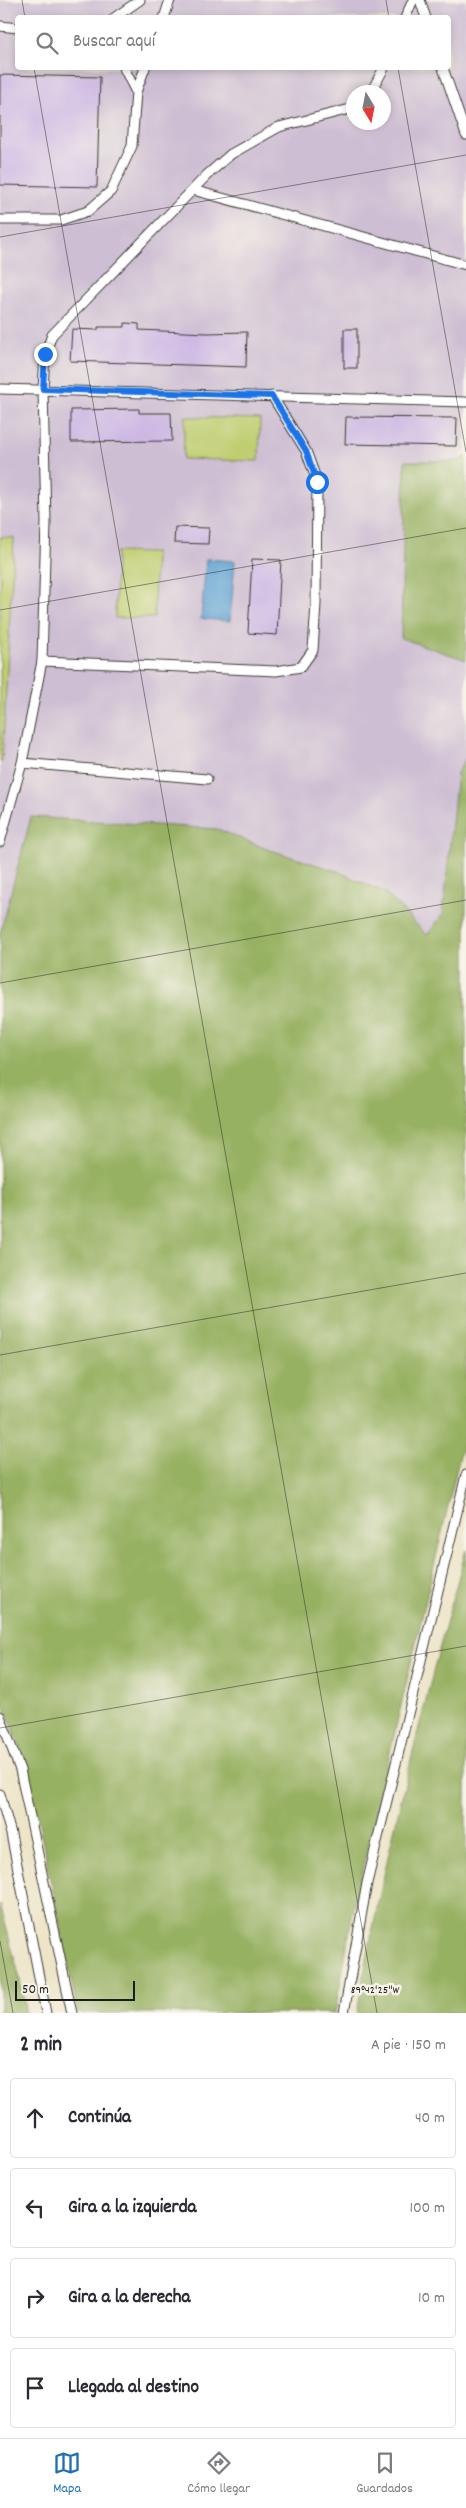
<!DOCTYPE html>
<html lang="es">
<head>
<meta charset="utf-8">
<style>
	:root { --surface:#fff; --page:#f2f2f3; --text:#2b2b33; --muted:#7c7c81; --line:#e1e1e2; --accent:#1f6fb2 }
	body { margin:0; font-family:Dekko,sans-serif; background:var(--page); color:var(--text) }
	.compass { position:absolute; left:346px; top:85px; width:45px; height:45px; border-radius:50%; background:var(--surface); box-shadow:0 2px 8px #0003; rotate:170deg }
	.scale { position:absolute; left:15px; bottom:12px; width:120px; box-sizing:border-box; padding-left:5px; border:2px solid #1c1c1c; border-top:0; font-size:14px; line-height:18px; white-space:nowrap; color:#1c1c1c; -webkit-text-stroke:4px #f7f3e8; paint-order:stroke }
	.stop { position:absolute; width:15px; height:15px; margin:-11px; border:4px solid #1a73e8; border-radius:50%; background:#fff }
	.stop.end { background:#1a73e8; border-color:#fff; box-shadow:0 1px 5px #0008 }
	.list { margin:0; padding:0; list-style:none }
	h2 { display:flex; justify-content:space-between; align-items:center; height:65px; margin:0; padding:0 20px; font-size:21px }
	h2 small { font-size:16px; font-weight:400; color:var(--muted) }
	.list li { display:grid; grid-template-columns:32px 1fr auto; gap:15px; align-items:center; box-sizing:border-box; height:80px; margin:0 10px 10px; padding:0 10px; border:1px solid var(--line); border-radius:5px }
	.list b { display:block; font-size:19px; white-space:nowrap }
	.list em { font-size:16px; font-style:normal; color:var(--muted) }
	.icon { flex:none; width:28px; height:28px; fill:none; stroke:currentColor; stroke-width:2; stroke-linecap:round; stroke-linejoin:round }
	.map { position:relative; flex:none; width:466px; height:2013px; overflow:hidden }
	.search { position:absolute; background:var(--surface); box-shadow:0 2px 8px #0003; left:15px; right:15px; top:15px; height:55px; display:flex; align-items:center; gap:12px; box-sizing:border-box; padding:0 18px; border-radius:5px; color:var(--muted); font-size:19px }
	.sheet { height:425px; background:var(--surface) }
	nav { display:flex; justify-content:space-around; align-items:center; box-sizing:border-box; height:70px; border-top:1px solid var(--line); background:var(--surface); font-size:14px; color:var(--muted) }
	nav a { display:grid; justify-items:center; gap:2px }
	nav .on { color:var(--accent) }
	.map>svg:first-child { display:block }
	.industrial { fill:#cdbed3; fill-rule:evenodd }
	.green { fill:#bfce70; stroke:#6e7546 }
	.forest { fill:#97b162; stroke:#5a663f }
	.water { fill:#5fa3d4; stroke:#3e6078 }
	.building { fill:#cdb8e4 }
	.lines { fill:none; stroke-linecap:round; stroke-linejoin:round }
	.lane-casing { stroke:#3c3a36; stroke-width:11 }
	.lane { stroke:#fff; stroke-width:9 }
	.route { stroke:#1a73e8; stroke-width:6 }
	.ticks { fill:none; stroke:#1c1c1c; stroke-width:1; stroke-opacity:0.45 }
	.ticks-label { font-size:12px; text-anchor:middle; fill:#1c1c1c; stroke:#f7f3e8; stroke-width:5; stroke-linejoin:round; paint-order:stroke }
</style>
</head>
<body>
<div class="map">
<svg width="466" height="2013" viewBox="0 0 466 2013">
	<rect width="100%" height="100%" fill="#f7f3e8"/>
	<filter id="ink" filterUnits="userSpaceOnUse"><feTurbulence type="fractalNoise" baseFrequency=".02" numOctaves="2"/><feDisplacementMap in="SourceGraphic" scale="10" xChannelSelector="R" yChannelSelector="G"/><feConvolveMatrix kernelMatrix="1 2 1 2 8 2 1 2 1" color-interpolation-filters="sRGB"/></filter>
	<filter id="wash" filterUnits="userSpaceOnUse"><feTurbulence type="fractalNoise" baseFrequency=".0096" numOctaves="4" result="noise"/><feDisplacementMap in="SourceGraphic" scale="20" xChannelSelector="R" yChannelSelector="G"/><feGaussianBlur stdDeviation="1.12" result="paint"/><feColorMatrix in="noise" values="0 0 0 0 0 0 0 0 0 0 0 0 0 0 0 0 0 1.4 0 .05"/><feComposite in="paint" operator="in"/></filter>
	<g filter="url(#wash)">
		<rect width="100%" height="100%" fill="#eee5c9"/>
		<path class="industrial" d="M0,0H466V449L459,461L405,462L401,638L466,660V758L457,773L443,914L427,935L386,893L337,871L267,849L217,829L31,817L0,934ZM18,18H448V68H18ZM354,92H384V122H354Z"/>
		<g class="green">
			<polygon points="185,417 260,419 259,461 183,459"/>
			<polygon points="0,537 14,538 2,762 0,762"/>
			<polygon points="116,552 155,553 154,618 115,618"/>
		</g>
		<g class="forest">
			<polygon points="466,456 466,660 401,638 405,461 459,461"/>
			<polygon points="466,758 466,1430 355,1901 335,2013 78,2013 27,1766 0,1694 0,934 31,817 217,829 267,849 337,871 386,893 427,935 443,914 457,773"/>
			<path d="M466,1550V2013H357C384,1856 424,1703 466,1550Z"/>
			<polygon points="0,1904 19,1975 26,2013 0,2013"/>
		</g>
		<polygon class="water" points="206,559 235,561 230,621 201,619"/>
		<g id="blocks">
			<g class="building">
				<polygon points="0,75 100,77 97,187 0,185"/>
				<polygon points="125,323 139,324 139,330 207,333 247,332 246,367 70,361 72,329 98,330 98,327 125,327"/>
				<rect x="344" y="329" width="13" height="39"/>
				<polygon points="139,409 139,413 171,413 172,441 71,442 71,410"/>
				<polygon points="346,417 457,418 456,446 345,444"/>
				<polygon points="175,527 209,528 208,544 174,543"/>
				<polygon points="252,559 281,560 277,635 248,633"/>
			</g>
		</g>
	</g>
	<g filter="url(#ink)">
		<use href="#blocks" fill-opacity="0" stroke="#3c3a36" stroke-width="1"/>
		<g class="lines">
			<defs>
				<g id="lane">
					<polyline points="420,0 426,18"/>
					<polyline points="114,18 140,0"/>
					<polyline points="164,18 170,0"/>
					<polyline points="405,18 413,0"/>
					<polyline points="0,26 18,28"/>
					<polyline points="443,68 466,135"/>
					<polyline points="136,92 145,68"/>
					<polyline points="371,92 384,68"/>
					<polyline points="193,190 466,265"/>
					<polyline points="0,220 61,220 88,211 111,191 132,146 136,92 124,68"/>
					<polyline points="0,389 466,402"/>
					<polyline points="42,661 276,671 301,667 313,650 316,604 317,481 306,451 272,396"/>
					<polyline points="22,763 207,779"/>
					<polyline points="0,842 22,763 42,661 46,522 43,389 45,354 52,335 207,175 231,154 279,127 354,108"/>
					<polyline points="0,1716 20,1770 72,2013"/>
					<polyline points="0,1794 11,1834 46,2013"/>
					<polyline points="344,2013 367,1883 466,1475"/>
				</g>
			</defs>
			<use href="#lane" class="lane-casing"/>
			<use href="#lane" class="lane"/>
		</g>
	</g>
	<g class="lines" filter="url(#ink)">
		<polyline class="route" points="45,354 43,389 272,396 306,451 317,482"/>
	</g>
	<path class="ticks" d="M22,0L25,18M386,0L389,18M34,68L377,2013M398,68L466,452M0,237L466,155M0,610L466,528M0,983L466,900M0,1355L466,1273M0,1728L466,1646M0,1941L13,2013"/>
	<g class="ticks-label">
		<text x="375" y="1993">89°42'25"W</text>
	</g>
</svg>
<svg class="compass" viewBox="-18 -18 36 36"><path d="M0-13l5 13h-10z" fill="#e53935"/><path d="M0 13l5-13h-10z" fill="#7c7c81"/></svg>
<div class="scale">50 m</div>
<div class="stop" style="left:317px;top:482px"></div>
<div class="stop end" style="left:45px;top:354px"></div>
<div class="search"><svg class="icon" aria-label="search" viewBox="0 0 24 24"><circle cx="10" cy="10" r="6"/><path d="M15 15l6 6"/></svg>Buscar aquí</div>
</div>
<section class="sheet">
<h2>2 min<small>A pie · 150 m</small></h2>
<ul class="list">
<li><svg class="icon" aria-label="ahead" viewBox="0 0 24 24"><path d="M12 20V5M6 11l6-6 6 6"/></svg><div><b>Continúa</b></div><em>40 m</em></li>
<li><svg class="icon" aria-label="left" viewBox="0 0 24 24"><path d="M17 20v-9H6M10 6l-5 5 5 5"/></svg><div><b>Gira a la izquierda</b></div><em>100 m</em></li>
<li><svg class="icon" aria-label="right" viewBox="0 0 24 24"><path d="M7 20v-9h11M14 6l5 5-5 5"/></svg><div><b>Gira a la derecha</b></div><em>10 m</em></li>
<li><svg class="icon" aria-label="arrive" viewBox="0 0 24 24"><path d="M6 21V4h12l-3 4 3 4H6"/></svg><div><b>Llegada al destino</b></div></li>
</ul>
</section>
<nav>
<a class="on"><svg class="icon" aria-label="map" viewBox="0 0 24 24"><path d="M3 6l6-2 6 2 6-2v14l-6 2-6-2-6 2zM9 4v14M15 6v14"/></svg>Mapa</a>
<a><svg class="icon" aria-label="directions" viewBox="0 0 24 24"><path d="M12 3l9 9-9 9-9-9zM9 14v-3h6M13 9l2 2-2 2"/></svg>Cómo llegar</a>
<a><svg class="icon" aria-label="saved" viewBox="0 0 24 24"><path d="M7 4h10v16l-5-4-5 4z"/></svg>Guardados</a>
</nav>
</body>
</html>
